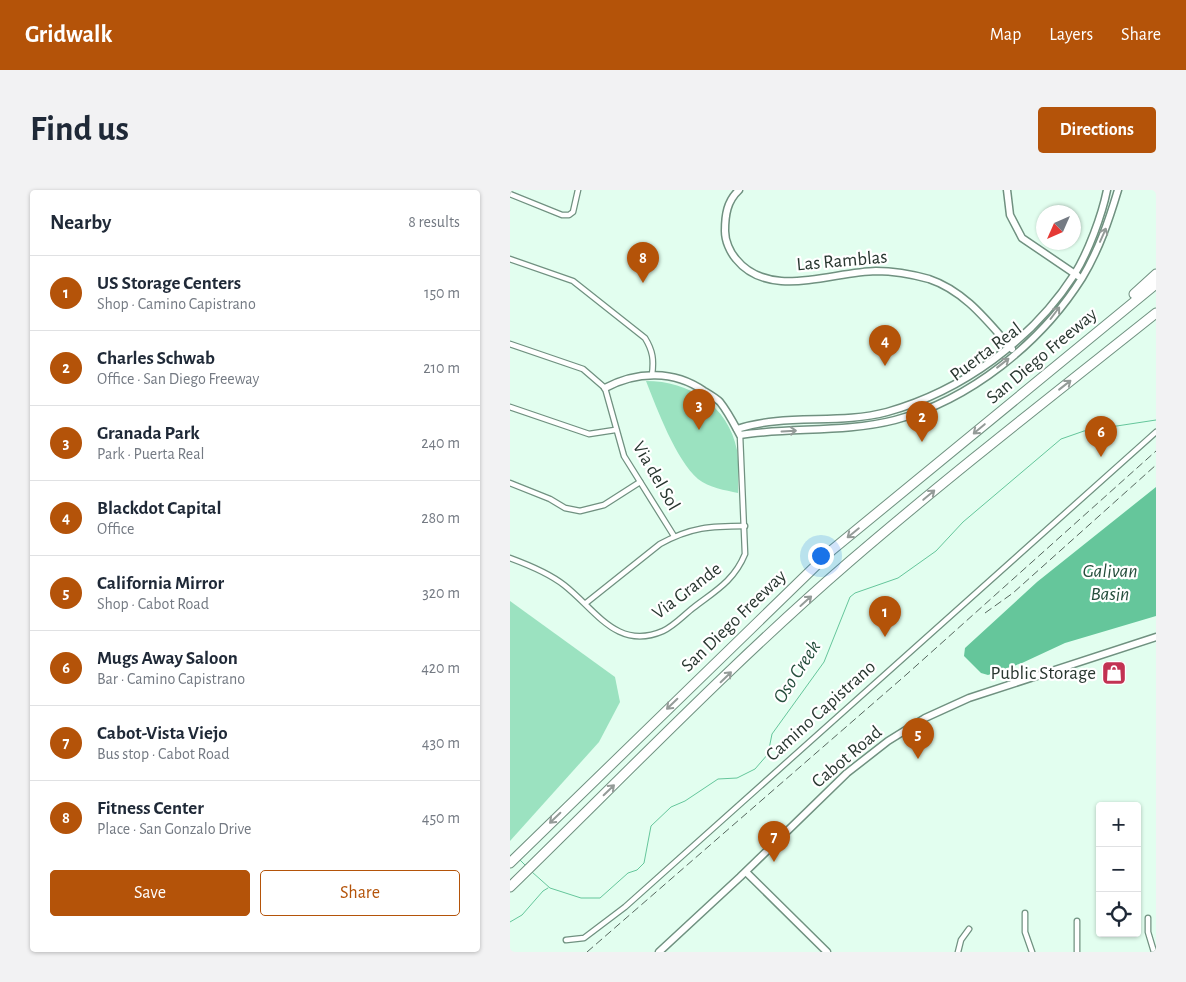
<!DOCTYPE html>
<html lang="en">
<head>
<meta charset="utf-8">
<style>
	:root { --surface:#fff; --page:#f2f2f3; --text:#1f2937; --muted:#747a83; --line:#e0e1e3; --accent:#b45309 }
	body { margin:0; font-family:"Alegreya Sans",sans-serif; background:var(--page); color:var(--text) }
	.controls { position:absolute; right:15px; bottom:15px; display:grid; overflow:hidden; border-radius:5px; box-shadow:0 1px 4px #0004 }
	.controls button { width:45px; height:45px; display:grid; place-items:center; padding:0; border:0; border-bottom:1px solid var(--line); background:var(--surface); color:var(--text); font:25px sans-serif }
	.compass { position:absolute; left:526px; top:15px; width:45px; height:45px; border-radius:50%; background:var(--surface); box-shadow:0 1px 4px #0004; rotate:225deg }
	.you { position:absolute; left:310px; top:365px; width:18px; height:18px; margin:-12px; border:4px solid #fff; border-radius:50%; background:#1a73e8; box-shadow:0 0 0 8px #1a73e833 }
	.badge { display:grid; place-items:center; width:32px; height:32px; border-radius:50%; background:var(--accent); color:#fff; font-size:16px; font-weight:700 }
	.pin { position:absolute; translate:-50% -41px; filter:drop-shadow(0 1px 2px #0008) }
	.pin::after { content:''; position:absolute; top:26px; width:18px; height:15px; background:inherit; clip-path:polygon(0 0,100% 0,50% 100%) }
	.list { margin:0; padding:0; list-style:none }
	h2 { display:flex; justify-content:space-between; align-items:center; height:65px; margin:0; padding:0 20px; font-size:21px }
	h2 small { font-size:16px; font-weight:400; color:var(--muted) }
	.list li { display:grid; grid-template-columns:32px 1fr auto; gap:15px; align-items:center; box-sizing:border-box; height:75px; padding:0 20px; border-top:1px solid var(--line) }
	.list b { display:block; font-size:19px; white-space:nowrap }
	.list p { margin:0; font-size:16px; white-space:nowrap; color:var(--muted) }
	.list em { font-size:16px; font-style:normal; color:var(--muted) }
	.actions { display:flex; gap:10px; padding:15px 20px }
	.actions a { flex:1; padding:11px 0; border:1px solid var(--accent); border-radius:5px; text-align:center; font-size:18px; color:var(--accent) }
	.actions .main { background:var(--accent); color:#fff }
	.icon { flex:none; width:28px; height:28px; fill:none; stroke:currentColor; stroke-width:2; stroke-linecap:round; stroke-linejoin:round }
	.map { position:relative; flex:none; width:646px; height:762px; overflow:hidden; border-radius:5px }
	header { display:flex; align-items:center; gap:30px; box-sizing:border-box; height:70px; padding:0 25px; background:var(--accent); color:#fff }
	header strong { font-size:24px }
	nav { display:flex; gap:28px; margin-inline-start:auto; font-size:18px }
	.intro { display:flex; align-items:center; justify-content:space-between; box-sizing:border-box; height:120px; padding:0 30px }
	h1 { margin:0; font-size:35px }
	.button { padding:12px 22px; border-radius:5px; background:var(--accent); color:#fff; font-size:18px; font-weight:700 }
	main { display:flex; gap:30px; padding:0 30px }
	aside { flex:1; background:var(--surface); border-radius:5px; box-shadow:0 1px 4px #0004 }
	.map>svg:first-child { display:block }
	.green { fill:#9be2c0 }
	.water { fill:#65c69b }
	.lines { fill:none; stroke-linecap:round; stroke-linejoin:round }
	.stream { stroke:#65c69b; stroke-width:1 }
	.street-casing { stroke:#709180; stroke-width:7 }
	.secondary-casing { stroke:#709180; stroke-width:9 }
	.highway-casing { stroke:#709180; stroke-width:11 }
	.street { stroke:#fff; stroke-width:4.5 }
	.secondary { stroke:#fff; stroke-width:6 }
	.highway { stroke:#fff; stroke-width:9 }
	.rail { stroke:#56675e; stroke-width:1; stroke-dasharray:8 4; stroke-linecap:butt }
	.oneway { stroke:#949b98 }
	.labels { text-anchor:middle; dominant-baseline:central; stroke-width:4.5; stroke-linejoin:round; paint-order:stroke }
	.street-label { font-size:19px; fill:#293730; stroke:#fff }
	.poi-label { font-size:19px; fill:#293730; stroke:#fff; text-anchor:end }
	.water-label { font-size:20px; font-style:italic; fill:#254e3c; stroke:#fff }
</style>
</head>
<body>
<header>
<strong>Gridwalk</strong>
<nav><a>Map</a><a>Layers</a><a>Share</a></nav>
</header>
<div class="intro"><h1>Find us</h1><a class="button">Directions</a></div>
<main>
<aside>
<h2>Nearby<small>8 results</small></h2>
<ul class="list">
<li><span class="badge">1</span><div><b>US Storage Centers</b><p>Shop · Camino Capistrano</p></div><em>150 m</em></li>
<li><span class="badge">2</span><div><b>Charles Schwab</b><p>Office · San Diego Freeway</p></div><em>210 m</em></li>
<li><span class="badge">3</span><div><b>Granada Park</b><p>Park · Puerta Real</p></div><em>240 m</em></li>
<li><span class="badge">4</span><div><b>Blackdot Capital</b><p>Office</p></div><em>280 m</em></li>
<li><span class="badge">5</span><div><b>California Mirror</b><p>Shop · Cabot Road</p></div><em>320 m</em></li>
<li><span class="badge">6</span><div><b>Mugs Away Saloon</b><p>Bar · Camino Capistrano</p></div><em>420 m</em></li>
<li><span class="badge">7</span><div><b>Cabot-Vista Viejo</b><p>Bus stop · Cabot Road</p></div><em>430 m</em></li>
<li><span class="badge">8</span><div><b>Fitness Center</b><p>Place · San Gonzalo Drive</p></div><em>450 m</em></li>
</ul>
<div class="actions"><a class="main">Save</a><a>Share</a></div>
</aside>
<div class="map">
<svg width="646" height="762" viewBox="0 0 646 762">
	<rect width="100%" height="100%" fill="#e2feef"/>
	<g class="green">
		<path d="M136,191C179,191 218,215 227,260C229,274 228,289 228,303C215,300 199,298 188,289C166,270 147,219 136,191Z"/>
		<polygon points="0,411 105,487 110,512 89,552 0,651"/>
	</g>
	<polygon class="water" points="646,297 646,426 555,453 512,473 478,485 471,483 454,466 455,458 527,392"/>
	<g class="lines">
		<g class="stream">
			<polyline points="10,670 16,676"/>
			<polyline points="22,682 40,698 71,708 90,708 118,683 127,680 134,673 141,636 161,617 175,611 208,589 227,588 245,579 258,564 262,544 314,472 340,407 345,403 388,388 426,361 453,332 551,249 574,241 646,230"/>
			<polyline points="0,732 12,725 33,701 38,698"/>
		</g>
		<defs>
			<g id="street">
				<polyline points="0,4 52,25 59,25 63,22 68,0"/>
				<path d="M0,69L63,91L135,148C143,161 144,170 142,185"/>
				<polyline points="0,154 73,179 95,198 114,266 164,346"/>
				<polyline points="0,217 79,244 105,240"/>
				<polyline points="0,293 40,309 55,318 70,321 94,315 130,292"/>
				<path d="M0,368C19,375 39,383 54,395C86,420 107,461 153,441C164,436 174,425 183,418C205,401 224,391 235,364L230,245"/>
				<path d="M76,413L150,354C181,337 201,336 235,336"/>
				<polyline points="515,723 515,742 522,762"/>
				<polyline points="638,728 638,742 644,762"/>
				<polyline points="567,731 567,762"/>
				<polyline points="56,750 74,748 115,717 646,242"/>
				<polyline points="448,762 451,750 459,739"/>
			</g>
			<g id="secondary">
				<path d="M229,0C217,11 215,25 215,41C215,51 220,62 226,69C259,110 321,82 366,81C385,81 401,84 419,89C455,101 478,132 502,159"/>
				<polyline points="497,0 500,25 512,48 568,86"/>
				<path d="M95,198C127,181 164,180 194,201C199,204 206,208 210,212C218,222 224,234 230,245C281,237 334,243 385,230C460,210 531,153 572,88C589,60 599,30 608,0"/>
				<path d="M227,239C275,223 328,235 377,222C452,201 522,150 564,85C578,63 592,25 597,0"/>
				<polyline points="236,682 317,762"/>
				<polyline points="149,762 230,687 337,583 378,551 415,528 459,508 646,447"/>
			</g>
			<g id="highway">
				<polyline points="624,104 646,84"/>
				<polyline points="0,673 322,360 646,94"/>
				<path d="M0,697C112,588 221,474 339,372C439,286 543,205 646,123"/>
			</g>
		</defs>
		<use href="#street" class="street-casing"/>
		<use href="#secondary" class="secondary-casing"/>
		<use href="#highway" class="highway-casing"/>
		<use href="#street" class="street"/>
		<use href="#secondary" class="secondary"/>
		<use href="#highway" class="highway"/>
		<g class="rail">
			<polyline points="475,423 503,403 646,275"/>
			<polyline points="77,762 397,484 646,261"/>
		</g>
	</g>
	<defs><path id="oneway-shaft" d="M-6 0H5M1.5-3L5.5 0L1.5 3" fill="none" stroke-width="1.6" stroke-linecap="round" stroke-linejoin="round" transform="scale(1.25)"/></defs>
	<g class="oneway">
		<use href="#oneway-shaft" transform="translate(593 45) rotate(-66)"/>
		<use href="#oneway-shaft" transform="translate(545 123) rotate(-53)"/>
		<use href="#oneway-shaft" transform="translate(493 173) rotate(-38)"/>
		<use href="#oneway-shaft" transform="translate(555 195) rotate(-38)"/>
		<use href="#oneway-shaft" transform="translate(469 239) rotate(140)"/>
		<use href="#oneway-shaft" transform="translate(279 241) rotate(-3)"/>
		<use href="#oneway-shaft" transform="translate(419 305) rotate(-40)"/>
		<use href="#oneway-shaft" transform="translate(343 343) rotate(141)"/>
		<use href="#oneway-shaft" transform="translate(296 411) rotate(-42)"/>
		<use href="#oneway-shaft" transform="translate(216 487) rotate(-44)"/>
		<use href="#oneway-shaft" transform="translate(162 514) rotate(136)"/>
		<use href="#oneway-shaft" transform="translate(99 600) rotate(-44)"/>
		<use href="#oneway-shaft" transform="translate(45 628) rotate(136)"/>
	</g>
	<defs>
		<symbol id="shop-square" viewBox="-11 -11 22 22"><rect x="-9" y="-9" width="18" height="18" rx="4" fill="#c23252" stroke="#fff"/><path d="M-5-2.5h2.3a2.7 3.5 0 0 1 5.4 0H5L5.5 6h-11ZM-1.5-2.5h3a1.5 2.3 0 0 0-3 0Z" fill="#fff"/></symbol>
	</defs>
	<g fill-rule="evenodd">
		<use href="#shop-square" x="590" y="469" width="28" height="28"/>
	</g>
	<g class="labels">
		<g class="street-label">
			<text transform="translate(332 71) rotate(-5)">Las Ramblas</text>
			<text transform="translate(476 162) rotate(-37)">Puerta Real</text>
			<text transform="translate(532 166) rotate(-40)">San Diego Freeway</text>
			<text transform="translate(146 286) rotate(60)">Via del Sol</text>
			<text transform="translate(177 401) rotate(-37)">Via Grande</text>
			<text transform="translate(224 431) rotate(-44)">San Diego Freeway</text>
			<text transform="translate(311 521) rotate(-42)">Camino Capistrano</text>
			<text transform="translate(337 567) rotate(-40)">Cabot Road</text>
		</g>
		<g class="poi-label">
			<text x="586" y="483">Public Storage</text>
		</g>
		<g class="water-label">
			<text x="600" y="381">Galivan<tspan x="600" dy="23">Basin</tspan></text>
			<text transform="translate(287 482) rotate(-57)">Oso Creek</text>
		</g>
	</g>
</svg>
<div class="controls">
<button>+</button>
<button>−</button>
<button><svg class="icon" aria-label="locate" viewBox="0 0 24 24"><circle cx="12" cy="12" r="6"/><path d="M12 2v4M12 18v4M2 12h4M18 12h4"/></svg></button>
</div>
<svg class="compass" viewBox="-18 -18 36 36"><path d="M0-13l5 13h-10z" fill="#e53935"/><path d="M0 13l5-13h-10z" fill="#747a83"/></svg>
<div class="you"></div>
<div class="pin badge" style="left:375px;top:447px">1</div>
<div class="pin badge" style="left:412px;top:252px">2</div>
<div class="pin badge" style="left:189px;top:240px">3</div>
<div class="pin badge" style="left:375px;top:176px">4</div>
<div class="pin badge" style="left:408px;top:569px">5</div>
<div class="pin badge" style="left:591px;top:267px">6</div>
<div class="pin badge" style="left:264px;top:672px">7</div>
<div class="pin badge" style="left:133px;top:93px">8</div>
</div>
</main>
</body>
</html>
